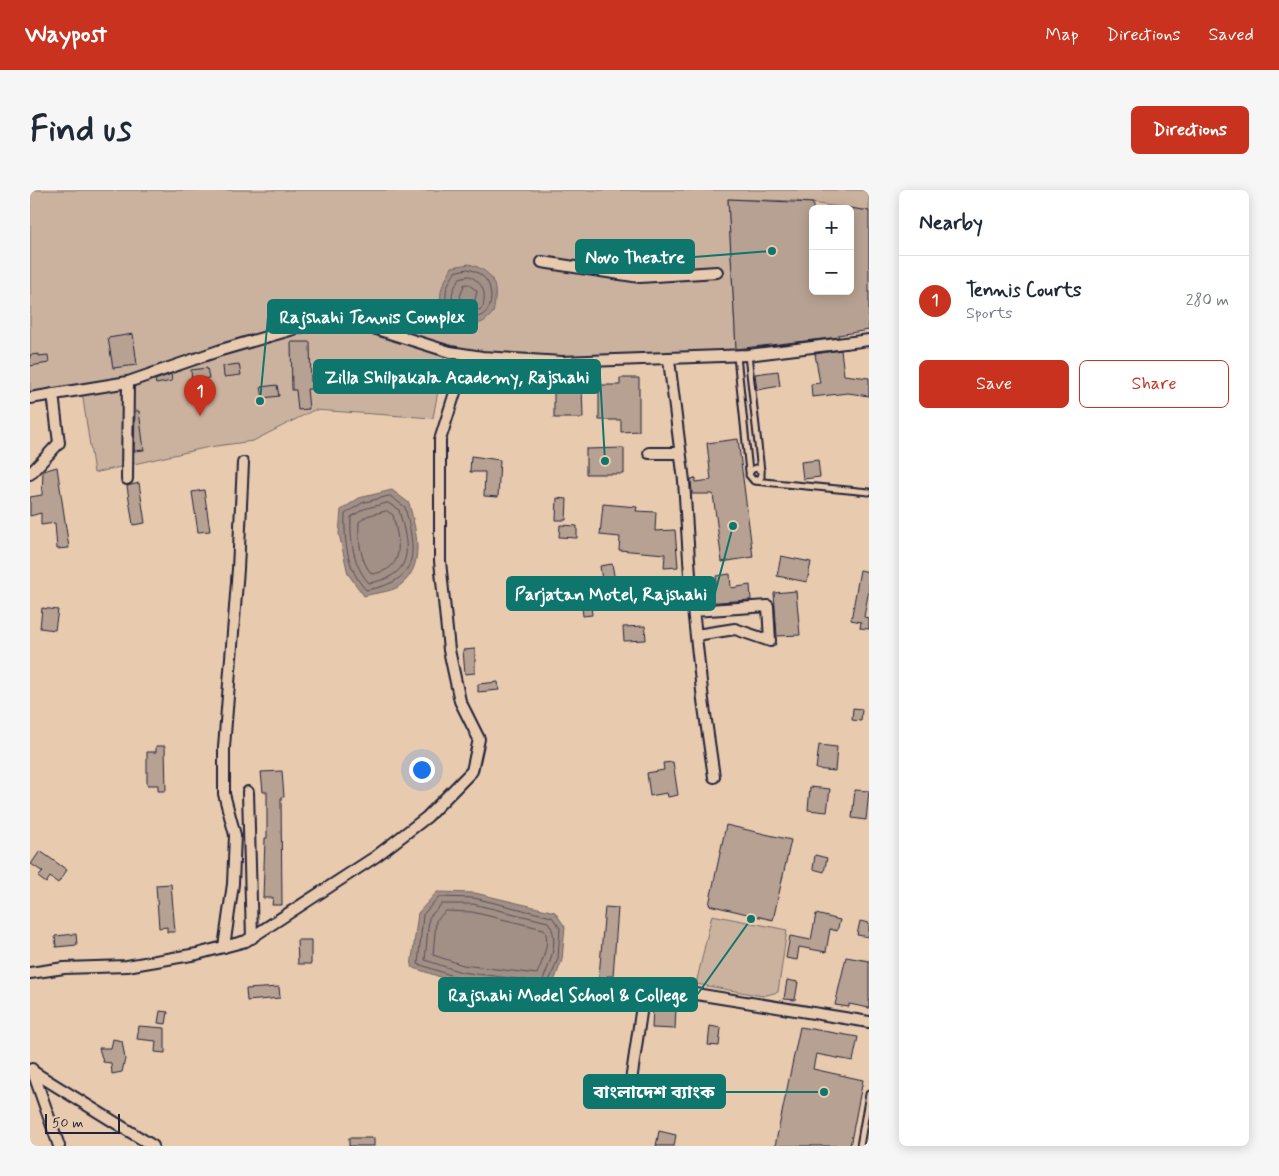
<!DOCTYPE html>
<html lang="en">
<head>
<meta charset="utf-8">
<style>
	:root { --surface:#fff; --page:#f6f6f7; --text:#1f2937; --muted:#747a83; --line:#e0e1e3; --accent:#c8321e }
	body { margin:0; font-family:Mynerve,"Noto Sans Bengali",sans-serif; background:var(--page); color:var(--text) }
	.controls { position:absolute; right:15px; top:15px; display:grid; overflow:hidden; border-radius:8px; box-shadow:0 2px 12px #0003 }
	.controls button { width:45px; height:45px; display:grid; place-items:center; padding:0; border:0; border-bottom:1px solid var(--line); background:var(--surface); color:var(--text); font:25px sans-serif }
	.scale { position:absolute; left:15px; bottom:12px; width:75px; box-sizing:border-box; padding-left:5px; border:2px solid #22223b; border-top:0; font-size:14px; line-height:18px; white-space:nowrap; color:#22223b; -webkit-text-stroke:4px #e8cbaf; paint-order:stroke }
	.you { position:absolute; left:391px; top:579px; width:18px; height:18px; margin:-12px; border:4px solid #fff; border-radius:50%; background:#1a73e8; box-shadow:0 0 0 8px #1a73e833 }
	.badge { display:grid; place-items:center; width:32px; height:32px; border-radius:50%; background:var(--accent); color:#fff; font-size:16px; font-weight:700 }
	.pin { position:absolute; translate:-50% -41px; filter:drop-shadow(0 1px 2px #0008) }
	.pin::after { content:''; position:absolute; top:26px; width:18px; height:15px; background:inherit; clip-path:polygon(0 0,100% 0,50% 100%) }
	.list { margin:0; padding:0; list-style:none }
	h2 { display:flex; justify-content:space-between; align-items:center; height:65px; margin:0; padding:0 20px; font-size:21px }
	h2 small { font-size:16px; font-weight:400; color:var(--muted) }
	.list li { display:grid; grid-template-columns:32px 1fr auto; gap:15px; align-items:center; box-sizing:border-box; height:90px; padding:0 20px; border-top:1px solid var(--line) }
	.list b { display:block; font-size:19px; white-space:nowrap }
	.list p { margin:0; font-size:16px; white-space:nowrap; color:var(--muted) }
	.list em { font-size:16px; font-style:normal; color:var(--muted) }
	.actions { display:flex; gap:10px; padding:15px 20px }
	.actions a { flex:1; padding:11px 0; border:1px solid var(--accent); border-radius:8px; text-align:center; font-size:18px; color:var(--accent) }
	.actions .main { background:var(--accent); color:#fff }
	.map { position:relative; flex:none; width:839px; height:956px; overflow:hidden; border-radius:8px }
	header { display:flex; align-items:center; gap:30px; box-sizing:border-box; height:70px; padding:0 25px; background:var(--accent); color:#fff }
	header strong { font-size:24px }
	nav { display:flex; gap:28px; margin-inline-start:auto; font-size:18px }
	.intro { display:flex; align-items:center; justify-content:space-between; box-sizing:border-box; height:120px; padding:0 30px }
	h1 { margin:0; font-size:35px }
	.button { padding:12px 22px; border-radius:8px; background:var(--accent); color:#fff; font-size:18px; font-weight:700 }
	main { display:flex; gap:30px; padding:0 30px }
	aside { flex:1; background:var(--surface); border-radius:8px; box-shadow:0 2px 12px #0003 }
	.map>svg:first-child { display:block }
	.green { fill:#cbb29e; stroke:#766a6c }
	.water { fill:#a28f85; stroke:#6f6367 }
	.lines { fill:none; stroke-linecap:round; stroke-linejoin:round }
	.shore { stroke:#554e59; stroke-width:1 }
	.building { fill:#b7a192; stroke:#22223b }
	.lane-casing { stroke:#22223b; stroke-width:9 }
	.street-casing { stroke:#22223b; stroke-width:14 }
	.lane { stroke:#e8cbaf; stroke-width:5 }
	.street { stroke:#e8cbaf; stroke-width:10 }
	.leader { fill:none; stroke:#0f766e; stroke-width:2 }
	.callout-dot { fill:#0f766e; stroke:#e8cbaf; stroke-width:2 }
	.callout { fill:#0f766e; stroke:#0f766e; stroke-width:2 }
	.callout-label { font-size:18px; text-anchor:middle; font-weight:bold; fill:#fff }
</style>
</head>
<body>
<header>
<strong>Waypost</strong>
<nav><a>Map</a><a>Directions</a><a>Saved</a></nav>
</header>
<div class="intro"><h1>Find us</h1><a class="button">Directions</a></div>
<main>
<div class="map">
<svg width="839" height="956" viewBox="0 0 839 956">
	<rect width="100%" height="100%" fill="#e8cbaf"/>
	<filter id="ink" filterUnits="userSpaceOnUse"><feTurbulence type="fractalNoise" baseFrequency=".02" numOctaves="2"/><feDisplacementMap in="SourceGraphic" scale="10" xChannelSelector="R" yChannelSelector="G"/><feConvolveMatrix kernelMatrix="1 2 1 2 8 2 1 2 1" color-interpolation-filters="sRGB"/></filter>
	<g filter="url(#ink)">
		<g class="green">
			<polygon points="0,0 839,0 839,21 766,11 698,9 706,160 616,166 487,166 441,163 315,128 96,188 0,205"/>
			<polygon points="314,134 415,162 403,228 284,220 223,251 179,257 64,283 52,202 281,137"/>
			<polygon points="682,725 757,740 748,802 733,806 666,794"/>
		</g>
		<g class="water">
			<path d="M439,74C467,82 468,99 463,123C460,126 455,132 450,133C432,138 407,123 411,102C412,94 419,84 422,77Z"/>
			<path d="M362,300L379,313C386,341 397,377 368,397C360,402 344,403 334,406L318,384L309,344L311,320L329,308Z"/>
			<polygon points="407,702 445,703 525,722 535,737 532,770 519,805 428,793 381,777 388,723"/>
		</g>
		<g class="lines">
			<g class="shore">
				<path d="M438,79C448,81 459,89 460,99C469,141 412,133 416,103C416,96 422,88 425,82Z"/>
				<path d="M440,86C454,95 456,101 453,117C444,126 423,122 422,107C422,100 427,93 430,88Z"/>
				<polygon points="438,94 447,101 444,114 437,114 430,107 434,95"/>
				<path d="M360,306L375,317C386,362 391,391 336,400C317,380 314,350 315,324L332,313Z"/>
				<path d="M358,313L369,320C379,357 386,385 339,393C323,376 320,349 321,327L334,319Z"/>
				<path d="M357,321L363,325C369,352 377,379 342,384C330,372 328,348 329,332L337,326Z"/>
				<polygon points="409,707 444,708 522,727 530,738 528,769 516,799 429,788 388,774 393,725"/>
				<path d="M412,714H443L518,732C531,749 519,775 512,792L431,782L395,770L399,728Z"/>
				<path d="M416,721L442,722L514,739C521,751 512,772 507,784L433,775L403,765L406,731Z"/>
			</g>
		</g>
		<g class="building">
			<polygon points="698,9 783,13 783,101 820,101 820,18 839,21 839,140 808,145 809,147 706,159"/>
			<polygon points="103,144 107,175 83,178 78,148"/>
			<polygon points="261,152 280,152 281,199 277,199 279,219 268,220 266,200 262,200"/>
			<polygon points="811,160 814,185 839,188 839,206 818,203 782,207 781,194 790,193 785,164"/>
			<polygon points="9,164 9,166 18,165 19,173 0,176 0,165"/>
			<polygon points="209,174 211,185 194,187 193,176"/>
			<polygon points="177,178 179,188 162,191 161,180"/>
			<polygon points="748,181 750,196 727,200 725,184"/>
			<polygon points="141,184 142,191 126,194 125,190"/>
			<polygon points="590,188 609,188 609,241 591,242 591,230 569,230 569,195 590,195"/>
			<polygon points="247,195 249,206 233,208 231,197"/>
			<polygon points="524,197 552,197 553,228 524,228"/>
			<polygon points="105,221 109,221 114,260 104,261"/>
			<polygon points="708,249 723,367 692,372 683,304 662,304 661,289 666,288 666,292 681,290 677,253"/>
			<polygon points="594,258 594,284 556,284 556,259"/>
			<polygon points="441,266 470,270 468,307 454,306 455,282 440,282"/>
			<polygon points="788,270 790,287 773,289 771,272"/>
			<polygon points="27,277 39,358 27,359 25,333 11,335 11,323 0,326 0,307 12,305 13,281"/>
			<polygon points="109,293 115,333 103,335 97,296"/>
			<polygon points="174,300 180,341 168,342 162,302"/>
			<polygon points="527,308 537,309 536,330 526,330"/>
			<polygon points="573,314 607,317 606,321 626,322 625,341 645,340 648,377 634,378 635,364 589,360 590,347 570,345"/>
			<polygon points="530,335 547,336 547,348 529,347"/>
			<polygon points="751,366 781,372 777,392 747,386"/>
			<polygon points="582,374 586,396 573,398 570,376"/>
			<polygon points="830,380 839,382 839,399 834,427 839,428 839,439 830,438 831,432 821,430"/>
			<polygon points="700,384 701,398 720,395 721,410 672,413 670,395 687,393 686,386"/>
			<polygon points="766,401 770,445 747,446 744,403"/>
			<polygon points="560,406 562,425 553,426 551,407"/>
			<polygon points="12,418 28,420 25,440 10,438"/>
			<polygon points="615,436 616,450 594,451 593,437"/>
			<polygon points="445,459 445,483 435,484 433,460"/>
			<polygon points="468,492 469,500 448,502 448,494"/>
			<polygon points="823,518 832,519 831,531 822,530"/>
			<polygon points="789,555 807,557 805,581 786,579"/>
			<polygon points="126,556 135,556 136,601 128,601 128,595 117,595 117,562 126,562"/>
			<polygon points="643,572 648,605 638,607 637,603 620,606 617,583 634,580 633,573"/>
			<polygon points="252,581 254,607 251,608 252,715 242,715 243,708 233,708 235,648 237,648 237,602 233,602 231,582"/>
			<polygon points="780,597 800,599 797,622 778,620"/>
			<polygon points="825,600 839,601 836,630 822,628"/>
			<polygon points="696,635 761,650 743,730 679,715"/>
			<polygon points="10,661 37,680 28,693 20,687 16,693 8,687 13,682 1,674"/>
			<polygon points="785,665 797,668 794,682 783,679"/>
			<polygon points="141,694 145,742 137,742 137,737 129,738 126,695"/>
			<polygon points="575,717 588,718 583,786 577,786 575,808 567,809"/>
			<polygon points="786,724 810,730 807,741 800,739 796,762 769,757 767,770 756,768 760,746 781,750"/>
			<polygon points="830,731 839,733 839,747 827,745"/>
			<polygon points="46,744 47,755 26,757 25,746"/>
			<polygon points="267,750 281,750 281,774 268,774"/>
			<polygon points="816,767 839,771 839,818 819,814 819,817 805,815"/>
			<polygon points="757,790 768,792 765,810 754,809"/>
			<polygon points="249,797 250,808 217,811 216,799"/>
			<polygon points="623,817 646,818 645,839 622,838"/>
			<polygon points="130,821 138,822 136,834 128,833"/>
			<polygon points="109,836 135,838 135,863 125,862 126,851 107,849"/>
			<polygon points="680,836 691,838 689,856 678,855"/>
			<polygon points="770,837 828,847 823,871 786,864 783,879 833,890 820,956 745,956"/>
			<polygon points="83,849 92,851 95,869 92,882 82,884 81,873 73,872 69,858 81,858"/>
			<polygon points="629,941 646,945 644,956 626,956"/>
			<rect x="319" y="948" width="25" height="8"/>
		</g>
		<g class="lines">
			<defs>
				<g id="lane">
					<polyline points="718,165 731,281"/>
					<polyline points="707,166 719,282"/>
					<polyline points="724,291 731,287 731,281 726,278 721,280 719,285 724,291 839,302"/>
					<polyline points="830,956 839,904"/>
				</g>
				<g id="street">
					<polyline points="512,72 610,87 687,82"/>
					<polyline points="639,170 654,291 661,401 673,510 684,587"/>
					<polyline points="0,208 98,192 191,160 281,134 315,132 337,136 420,162 452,167 532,172 718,165 839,150"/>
					<polyline points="619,263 650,263"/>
					<polyline points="0,284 29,253 23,204"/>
					<polyline points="97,289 98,192"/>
					<polyline points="663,421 738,416 740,451 705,439 666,445"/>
					<polyline points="218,602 222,748"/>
					<polyline points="194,757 203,694 205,645 194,604 194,557 208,379 213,273"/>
					<polyline points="0,783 34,778 97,776 167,764 216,751 345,667 397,627 442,581 449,549 430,511 419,460 410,371 410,250 434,174"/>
					<polyline points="582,794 583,796 614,802"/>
					<polyline points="2,879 29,956"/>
					<polyline points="2,881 123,956"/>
					<polyline points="600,898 614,802 629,798 839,832"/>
				</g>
			</defs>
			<use href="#lane" class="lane-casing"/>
			<use href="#street" class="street-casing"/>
			<use href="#lane" class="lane"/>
			<use href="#street" class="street"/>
		</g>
	</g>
	<path class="leader" d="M742 61L664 67M230 211L238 127M575 271L570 186M703 336L685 403M721 729L667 805M794 902L695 902"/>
	<g class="callout-dot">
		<circle cx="742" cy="61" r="5"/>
		<circle cx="230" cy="211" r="5"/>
		<circle cx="575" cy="271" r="5"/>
		<circle cx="703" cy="336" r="5"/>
		<circle cx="721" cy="729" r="5"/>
		<circle cx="794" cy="902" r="5"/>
	</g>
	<g class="callout">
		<rect x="546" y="50" width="118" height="33" rx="5"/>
		<rect x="238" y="110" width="209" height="33" rx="5"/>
		<rect x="284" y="170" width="286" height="33" rx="5"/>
		<rect x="477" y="387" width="208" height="33" rx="5"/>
		<rect x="409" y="788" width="258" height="33" rx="5"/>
		<rect x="554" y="885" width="141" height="33" rx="5"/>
	</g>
	<g class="callout-label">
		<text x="605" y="73">Novo Theatre</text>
		<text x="342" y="133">Rajshahi Tennis Complex</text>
		<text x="427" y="193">Zilla Shilpakala Academy, Rajshahi</text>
		<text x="581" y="410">Parjatan Motel, Rajshahi</text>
		<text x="538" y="811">Rajshahi Model School &amp; College</text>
		<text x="624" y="908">বাংলাদেশ ব্যাংক</text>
	</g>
</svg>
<div class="controls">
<button>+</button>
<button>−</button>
</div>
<div class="scale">50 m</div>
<div class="you"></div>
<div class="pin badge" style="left:170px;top:226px">1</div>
</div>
<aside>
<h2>Nearby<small></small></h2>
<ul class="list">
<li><span class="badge">1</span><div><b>Tennis Courts</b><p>Sports</p></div><em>280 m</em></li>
</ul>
<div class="actions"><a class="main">Save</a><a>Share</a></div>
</aside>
</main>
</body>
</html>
